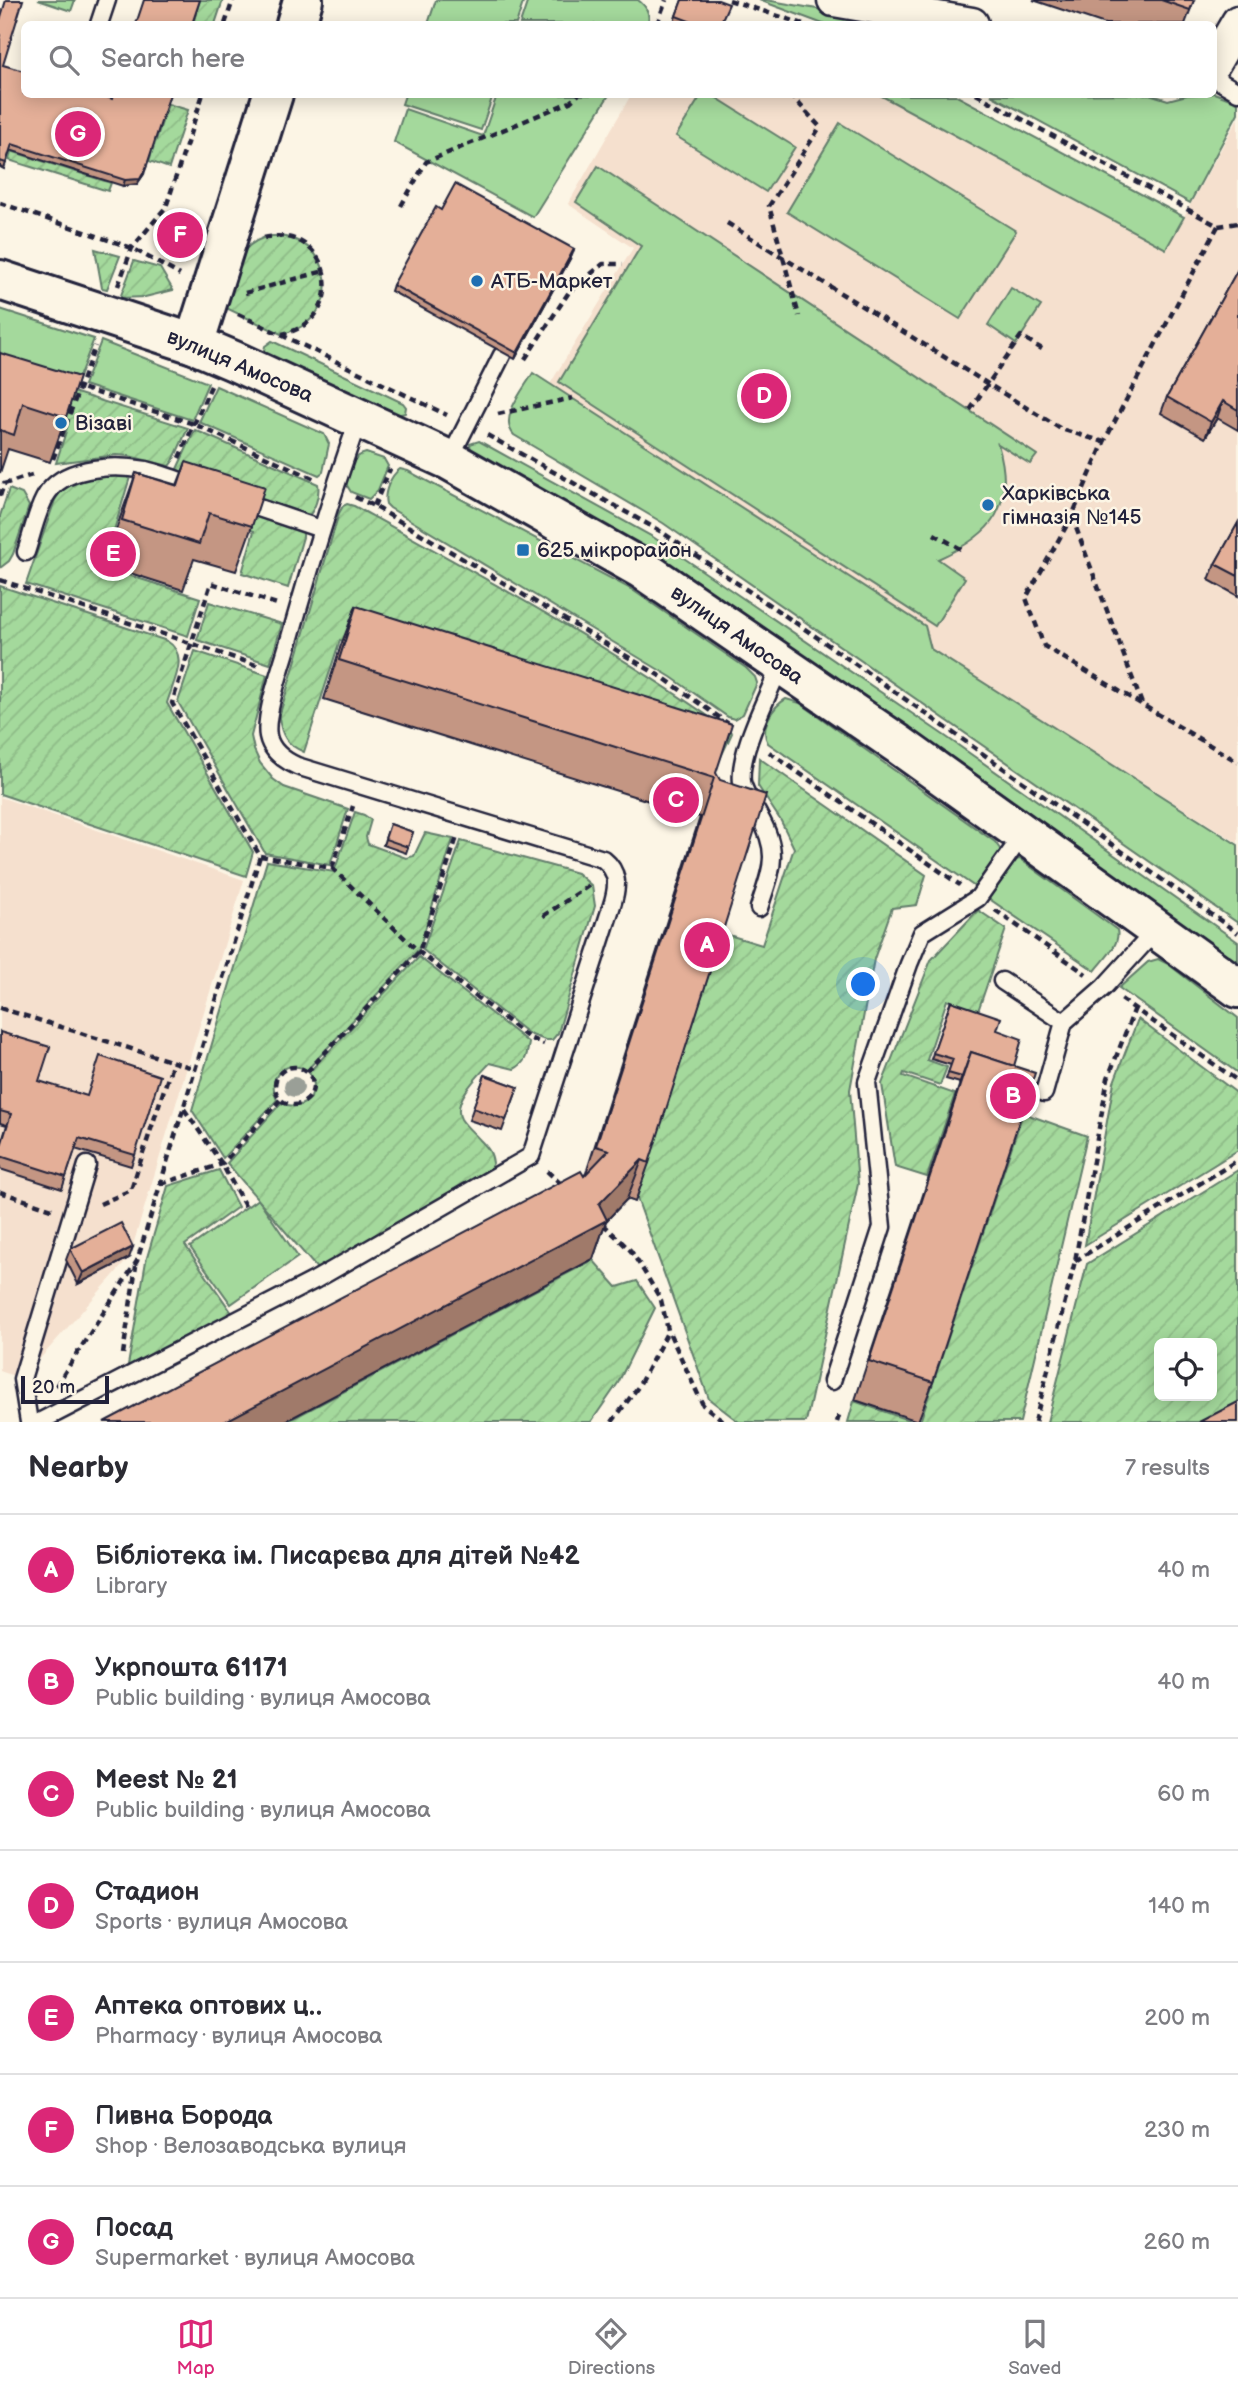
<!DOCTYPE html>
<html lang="en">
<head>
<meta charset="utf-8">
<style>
	:root { --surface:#fff; --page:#f2f2f3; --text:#2b2b33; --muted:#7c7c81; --line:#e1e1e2; --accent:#db2777 }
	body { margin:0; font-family:"Balsamiq Sans",sans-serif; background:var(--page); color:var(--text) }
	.controls { position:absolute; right:21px; bottom:21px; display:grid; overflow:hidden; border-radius:10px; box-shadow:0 4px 18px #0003 }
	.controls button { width:63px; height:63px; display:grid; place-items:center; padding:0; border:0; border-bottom:2px solid var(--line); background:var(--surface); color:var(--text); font:35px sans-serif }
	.scale { position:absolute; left:21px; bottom:18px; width:88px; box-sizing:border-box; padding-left:7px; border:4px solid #22223b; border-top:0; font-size:19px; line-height:24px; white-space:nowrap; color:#22223b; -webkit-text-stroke:5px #fcf5e5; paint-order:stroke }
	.you { position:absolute; left:864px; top:985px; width:24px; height:24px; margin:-18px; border:5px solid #fff; border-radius:50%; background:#1a73e8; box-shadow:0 0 0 10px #1a73e833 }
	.badge { display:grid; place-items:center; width:46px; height:46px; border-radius:50%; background:var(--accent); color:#fff; font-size:23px; font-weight:700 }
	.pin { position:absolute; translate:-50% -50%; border:4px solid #fff; box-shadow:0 2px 7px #0006 }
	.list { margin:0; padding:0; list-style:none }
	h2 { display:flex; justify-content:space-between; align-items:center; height:91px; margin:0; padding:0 28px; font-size:30px }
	h2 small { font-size:23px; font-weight:400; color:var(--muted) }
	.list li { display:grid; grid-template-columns:46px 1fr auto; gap:21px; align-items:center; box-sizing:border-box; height:112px; padding:0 28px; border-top:2px solid var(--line) }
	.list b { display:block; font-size:26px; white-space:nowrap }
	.list p { margin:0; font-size:23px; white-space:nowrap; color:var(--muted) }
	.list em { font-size:23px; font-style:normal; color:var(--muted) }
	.icon { flex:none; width:38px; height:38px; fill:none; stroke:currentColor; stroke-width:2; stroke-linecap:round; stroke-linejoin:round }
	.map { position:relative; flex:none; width:1238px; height:1422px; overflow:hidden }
	.search { position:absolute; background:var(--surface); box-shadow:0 4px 18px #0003; left:21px; right:21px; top:21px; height:77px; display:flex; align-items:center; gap:18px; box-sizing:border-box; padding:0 24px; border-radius:10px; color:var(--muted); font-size:26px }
	.sheet { height:875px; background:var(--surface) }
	nav { display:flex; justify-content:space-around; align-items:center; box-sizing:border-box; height:98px; border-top:2px solid var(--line); background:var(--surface); font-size:19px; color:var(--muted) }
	nav a { display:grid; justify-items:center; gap:4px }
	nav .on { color:var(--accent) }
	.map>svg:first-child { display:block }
	.built { fill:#f5e0ce }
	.green { fill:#a4d99c; stroke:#637e6c; stroke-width:2 }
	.garden { fill:url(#garden-furrows); stroke:#637e6c; stroke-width:2; fill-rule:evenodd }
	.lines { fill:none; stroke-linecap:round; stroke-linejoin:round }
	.service-casing { stroke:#22223b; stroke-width:21 }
	.minor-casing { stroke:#22223b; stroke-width:37 }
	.tertiary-casing { stroke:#22223b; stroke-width:44 }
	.path { stroke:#22223b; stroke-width:4.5; stroke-dasharray:7 5; stroke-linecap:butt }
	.service { stroke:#fcf5e5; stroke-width:16 }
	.minor { stroke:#fcf5e5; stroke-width:32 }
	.tertiary { stroke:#fcf5e5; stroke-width:38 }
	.tree { fill:#9a9f97 }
	.wall { fill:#c49683; stroke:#22223b; stroke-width:2 }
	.shaded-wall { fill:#a07a6a; stroke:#22223b; stroke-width:2 }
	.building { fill:#e4af98; stroke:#22223b; stroke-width:2 }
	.poi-dot { fill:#1f6fb2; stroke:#fcf5e5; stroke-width:2.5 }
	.labels { text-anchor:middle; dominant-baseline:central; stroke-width:5; stroke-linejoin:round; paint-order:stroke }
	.poi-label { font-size:21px; fill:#22223b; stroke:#fcf5e5; text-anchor:start }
	.street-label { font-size:21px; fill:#22223b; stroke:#fcf5e5 }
</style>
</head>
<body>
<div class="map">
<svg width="1238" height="1422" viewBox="0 0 1238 1422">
	<defs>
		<pattern id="garden-furrows" width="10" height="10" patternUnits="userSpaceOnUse" patternTransform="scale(1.75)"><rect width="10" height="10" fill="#a4d99c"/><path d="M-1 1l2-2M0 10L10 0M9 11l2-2" fill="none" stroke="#8dba87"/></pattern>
	</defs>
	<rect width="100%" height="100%" fill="#fcf5e5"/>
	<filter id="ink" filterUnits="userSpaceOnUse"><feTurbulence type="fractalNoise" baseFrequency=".0143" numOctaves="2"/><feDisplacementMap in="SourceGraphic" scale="14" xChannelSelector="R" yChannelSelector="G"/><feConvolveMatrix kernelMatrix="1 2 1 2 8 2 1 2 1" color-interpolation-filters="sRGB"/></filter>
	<g filter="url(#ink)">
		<g class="built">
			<polygon points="777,94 880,95 1166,249 1238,118 1238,843 930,649 925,626 550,384 633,248 568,204 631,95"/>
			<polygon points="0,797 244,880 129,1258 22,1379 0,1371"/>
		</g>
		<g class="green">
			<polygon points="38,0 75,0 71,11"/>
			<polygon points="436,0 524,0 516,24 428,24"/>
			<path d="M528,0H638C647,7 650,13 648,24H520Z"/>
			<polygon points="759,0 766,0 902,24 823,24"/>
			<polygon points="1214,93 1238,102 1238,113 1190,203 991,95 1149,94 1168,100 1187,95"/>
			<polygon points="702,94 712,95 795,147 766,192 676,136"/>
			<polygon points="405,95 405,94 493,95 481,130 402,104"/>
			<polygon points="497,95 609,95 533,217 394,142 405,109 483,136"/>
			<polygon points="880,95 955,95 1184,217 1166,249"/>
			<polygon points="840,123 1016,231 960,319 787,212"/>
			<path d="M598,166L1037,455L1030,464L998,444C1016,506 994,534 938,559L965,578L935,626L559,382L641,246L576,202Z"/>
			<polygon points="1011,288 1041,306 1016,344 988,325"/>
			<polygon points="0,309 94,339 77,382 0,357"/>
			<polygon points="101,341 208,383 192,420 84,385"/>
			<polygon points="272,341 403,403 406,407 405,413 397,415 268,355 264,350 265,346"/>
			<path d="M533,373L925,626L931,649L1238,845V923L663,523L514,435C498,418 524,389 533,373Z"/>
			<polygon points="216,386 324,434 329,444 323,472 319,475 199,422"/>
			<polygon points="479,441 653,537 945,736 1238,942 1238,963 650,553 471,451 470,444"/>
			<path d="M366,453L384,459L388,466L378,490L369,499L351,492L346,484C349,471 351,456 366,453Z"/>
			<path d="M400,469L408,471L631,589L746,668L755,677L757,683L743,714L734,719L728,717L671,677L390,508L386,504C383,493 391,475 400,469Z"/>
			<path d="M786,699L800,703L995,842L1000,849V854L978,889L768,743C759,728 773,706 786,699Z"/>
			<path d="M1020,859L1117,930C1121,945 1103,960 1095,971L985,896L1014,860Z"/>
			<polygon points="1158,959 1168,964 1238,1018 1238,1073 1119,988 1148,962"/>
			<polygon points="258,1199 298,1257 231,1304 190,1247"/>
		</g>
		<g class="garden">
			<polygon points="200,0 223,0 215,24 193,24"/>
			<polygon points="168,104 188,110 169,168 149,161"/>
			<polygon points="11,151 111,183 108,191 9,160"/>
			<path d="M270,236C337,233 347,321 281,334L224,307C234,275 234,244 270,236Z"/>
			<polygon points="95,249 120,256 107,289 102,288"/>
			<polygon points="134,261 160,268 173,290 145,297 120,298"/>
			<polygon points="0,369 188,428 173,461 169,466 129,456 116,455 56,463 69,422 0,401"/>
			<path d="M195,430L318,484C320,494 315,512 306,518L178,475L177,469Z"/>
			<path d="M116,475L130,477L103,567L200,598L188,636L26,584L55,500C67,477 93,476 116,475Z"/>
			<polygon points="179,488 303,531 303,537 288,588 242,573 254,531 170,505"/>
			<polygon points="9,489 22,494 29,506 13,554 9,561 0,568 0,516"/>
			<path d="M347,504L354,506C483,577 612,647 732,733L720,759L340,640L304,752C287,745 281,736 279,717L339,513L343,506Z"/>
			<path d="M0,586L167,641C190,655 173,682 167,703L253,852L246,876L0,794Z"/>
			<polygon points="209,602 282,624 270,664 197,640"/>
			<polygon points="195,651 267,675 251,736 254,750 260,763 273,779 284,787 348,809 330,865 265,853 178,702"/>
			<polygon points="759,758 926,875 917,905 892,908 874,959 850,1090 858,1184 806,1422 739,1422 709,1399 637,1198 722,933 762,945 794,848 781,821 758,786"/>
			<path d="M355,812L364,815L371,820L366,837L368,844L406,858L414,856L425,833L453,839L419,949L307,1070C284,1058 266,1078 277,1100L223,1158L192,1110L267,861L334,872Z"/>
			<polygon points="461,841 577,873 592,886 595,906 558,1033 552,1040 545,1040 529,1034 423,950"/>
			<polygon points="978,910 1006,929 978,1011 947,1000 927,1060 947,1067 940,1085 904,1073 903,1076 955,1094 927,1177 895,1167 882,1084 931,960"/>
			<path d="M419,957L529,1043C527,1055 526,1063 514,1069L490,1063C479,1075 451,1101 461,1119C466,1127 474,1133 480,1140C487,1147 492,1152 493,1163L488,1172L319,1271L227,1163L281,1103C293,1108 302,1107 311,1098L314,1084L309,1072Z"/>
			<polygon points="1138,1019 1238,1094 1238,1150 1085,1245 1114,1082"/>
			<polygon points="1023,1113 1087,1136 1020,1422 920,1422"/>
			<polygon points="219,1170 238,1207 185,1245 234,1316 127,1371 146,1261 168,1186"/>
			<path d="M1238,1170V1422H1047L1087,1264ZM1159,1343H1212V1396H1159Z"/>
			<polygon points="593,1260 617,1287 637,1281 655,1308 618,1383 591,1422 286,1422"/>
			<polygon points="854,1401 914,1422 848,1422"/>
		</g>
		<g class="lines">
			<defs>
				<g id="service">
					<polyline points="99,24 107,0"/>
					<polyline points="1214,78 1238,92"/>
					<polyline points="449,460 502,355"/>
					<polyline points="238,501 321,529"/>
					<path d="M26,552C32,535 38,505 49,491C69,465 117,465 146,470C163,474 180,481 197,487"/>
					<path d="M759,908C771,870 781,854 759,816C754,806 744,793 742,782C738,752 769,695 780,665"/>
					<polyline points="1002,981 1064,1022"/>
					<polyline points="1044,1093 1064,1022 1104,987 1156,930"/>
					<polyline points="832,1381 882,1227 867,1082 909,964 922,933 978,898 1024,833"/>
					<polyline points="29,1422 22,1379 87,1165"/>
					<path d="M39,1422L315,1280L531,1156L612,905C618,886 619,872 603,859L297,766C284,760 271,751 268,736C264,716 281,669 287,648C309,570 332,494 359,418"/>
				</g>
				<g id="minor">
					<polyline points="834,0 972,24"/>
					<polyline points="1214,63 1238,22"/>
				</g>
				<g id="tertiary">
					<polyline points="296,24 303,0"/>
					<polyline points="0,280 194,344 234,361 449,460 642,569 898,744 1238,988"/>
					<polyline points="194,344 273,94"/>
				</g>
			</defs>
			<use href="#service" class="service-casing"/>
			<use href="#minor" class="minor-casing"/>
			<use href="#tertiary" class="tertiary-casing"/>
			<g class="path">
				<polyline points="729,0 803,24"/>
				<polyline points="225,24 233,0"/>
				<polyline points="657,24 666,0"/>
				<polyline points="790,94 820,127 769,206 799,316"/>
				<polyline points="976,94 1218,226 1238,223"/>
				<polyline points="0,203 132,248 180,275"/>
				<polyline points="401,206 426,162 570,102 579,94"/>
				<polyline points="727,223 1061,429 1104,442"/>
				<polyline points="1218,226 1104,442 1072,516 1026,598 1044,646 1238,762"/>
				<path d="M264,238C331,222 352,320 282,334"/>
				<polyline points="118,286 132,248 166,207 203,94"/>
				<polyline points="245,293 324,271"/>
				<polyline points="238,314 447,415"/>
				<polyline points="525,359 569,292 603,264 623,264"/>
				<polyline points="72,385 194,424 315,479"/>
				<polyline points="970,410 1021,336 1042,349"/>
				<polyline points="498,414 573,398"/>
				<polyline points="487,435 660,531 821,640 1238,933"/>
				<polyline points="179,458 211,386"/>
				<polyline points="53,459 95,346"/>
				<polyline points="0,496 4,484 32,475"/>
				<polyline points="355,497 374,506 665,679 730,725"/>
				<polyline points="374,506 390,469"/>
				<polyline points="1072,517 1142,704"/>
				<polyline points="934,534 961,549"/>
				<polyline points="0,580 259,666"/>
				<polyline points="769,752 960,885"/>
				<polyline points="260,856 332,868 419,952 529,1038 544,1044"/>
				<polyline points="332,868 353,806"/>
				<polyline points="995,910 1086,974"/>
				<polyline points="543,916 593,883"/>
				<polyline points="1121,999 1238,1081"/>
				<polyline points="0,1008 196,1069"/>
				<circle cx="294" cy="1086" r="19"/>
				<polyline points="307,1072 419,952 457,837"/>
				<polyline points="184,1109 222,1164 246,1208"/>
				<polyline points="547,1171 561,1184"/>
				<polyline points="161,1184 222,1164 280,1100"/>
				<polyline points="0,1192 52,1209"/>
				<polyline points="100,1204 131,1190 173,1062"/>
				<polyline points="603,1224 631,1251 645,1273 661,1300 668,1330 703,1405 725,1422"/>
				<polyline points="1075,1261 1238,1160"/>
				<polyline points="123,1354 136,1266"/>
				<polyline points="56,1386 137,1261 260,856 172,703 211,583 277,604"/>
				<polyline points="612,1422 638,1387 668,1331"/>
				<polyline points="837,1422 840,1412"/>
				<polyline points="1035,1422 1075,1261 1108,1078 1135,1008"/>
			</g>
			<use href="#service" class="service"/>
			<use href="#minor" class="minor"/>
			<use href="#tertiary" class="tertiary"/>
		</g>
		<circle class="tree" cx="294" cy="1087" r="10"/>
		<g class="wall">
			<polygon points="682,0 721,24 673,24"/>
			<polygon points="1033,0 1194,0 1185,24 1105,24"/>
			<polygon points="0,19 3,65 144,174 137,184 123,186 10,150 4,169 0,167"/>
			<polygon points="441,210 574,249 572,255 515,359 391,291 393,285"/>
			<polygon points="180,213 193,218 181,251 168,247"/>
			<polygon points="1238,269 1238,430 1217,418 1205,438 1161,413 1167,397"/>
			<polygon points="0,353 66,417 50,462 8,449 0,473"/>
			<polygon points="186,462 252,526 236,571 194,559 183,590 105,565 120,518 136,473 177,485"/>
			<polygon points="1238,523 1238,596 1209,580 1215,564"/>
			<polygon points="356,606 716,773 649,1163 635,1202 627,1199 606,1221 593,1259 584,1176 586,1173 700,817 324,699 341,645"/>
			<polygon points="390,824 413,832 406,853 383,845"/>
			<polygon points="951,1001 997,1030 1014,1066 933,1382 918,1421 855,1400 960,1083 946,1079 951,1065 931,1059"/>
			<polygon points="0,1032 39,1081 135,1155 131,1166 75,1149 62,1189 0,1169 0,1148 7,1125 0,1123"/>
			<polygon points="485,1075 518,1087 502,1131 469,1120"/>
			<polygon points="70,1249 129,1258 78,1284 66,1260"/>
		</g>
		<g class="shaded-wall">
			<polygon points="146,168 144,174 137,184 123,186 125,180"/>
			<polygon points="574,249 572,255 515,359 517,353"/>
			<polygon points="1223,401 1217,418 1205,438 1211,422"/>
			<polygon points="642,1160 627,1199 606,1221 593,1259 284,1422 224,1422"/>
			<polygon points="133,1247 129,1258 78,1284 83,1273"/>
		</g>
		<g class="building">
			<polygon points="6,0 23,0 3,65 24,71 24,94 99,94 112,99 113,94 170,94 146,168 140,179 125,180 12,144 6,163 0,161 0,20"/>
			<polygon points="144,0 200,0 192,24 136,24"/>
			<polygon points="682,0 718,0 729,4 720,24 697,24 676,16"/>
			<polygon points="1161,0 1194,0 1190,10"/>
			<polygon points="455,184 574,249 517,353 393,285 436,207 441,210"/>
			<polygon points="180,213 193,218 183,245 171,241"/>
			<polygon points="1238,269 1238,410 1223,401 1211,422 1167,397"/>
			<polygon points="0,353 79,377 66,417 23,403 14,435 0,430"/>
			<polygon points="186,462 265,487 252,526 209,513 199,544 122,520 136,473 178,486"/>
			<polygon points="1238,523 1238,576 1215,564"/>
			<polygon points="356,606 732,724 716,773 720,780 766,795 649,1163 642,1160 599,1204 607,1220 224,1422 104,1422 581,1171 584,1176 609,1150 596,1146 714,778 339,660"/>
			<polygon points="390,824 413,832 408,847 385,839"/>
			<polygon points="951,1001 1001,1018 997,1030 1022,1039 1014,1066 971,1052 959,1085 962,1077 948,1073 953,1059 933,1053"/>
			<polygon points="0,1032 50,1047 39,1081 87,1096 100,1056 160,1076 135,1155 79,1138 66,1177 0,1156 0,1149 11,1114 0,1111"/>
			<polygon points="971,1052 1035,1073 933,1382 869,1361"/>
			<polygon points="485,1075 518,1087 506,1120 473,1108"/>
			<polygon points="121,1223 133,1247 83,1273 70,1249"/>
			<polygon points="1238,1402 1238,1422 1199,1422"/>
		</g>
	</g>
	<g class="poi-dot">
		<circle cx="477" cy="281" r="7"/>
		<circle cx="61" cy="423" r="7"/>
		<circle cx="988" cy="505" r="7"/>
		<rect x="516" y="543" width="14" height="14" rx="3.5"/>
	</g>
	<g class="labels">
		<g class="poi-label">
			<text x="491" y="281">АТБ-Маркет</text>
			<text x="75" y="423">Візаві</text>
			<text x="1002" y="493">Харківська<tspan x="1002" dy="24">гімназія №145</tspan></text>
			<text x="537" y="550">625 мікрорайон</text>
		</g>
		<g class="street-label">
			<text transform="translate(240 366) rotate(23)">вулиця Амосова</text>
			<text transform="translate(737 635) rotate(35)">вулиця Амосова</text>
		</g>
	</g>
</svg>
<div class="controls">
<button><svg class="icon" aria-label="locate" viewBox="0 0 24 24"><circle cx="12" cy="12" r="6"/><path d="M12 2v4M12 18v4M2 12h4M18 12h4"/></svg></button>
</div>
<div class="scale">20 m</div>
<div class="you"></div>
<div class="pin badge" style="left:707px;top:945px">A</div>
<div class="pin badge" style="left:1013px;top:1096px">B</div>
<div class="pin badge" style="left:676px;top:800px">C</div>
<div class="pin badge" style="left:764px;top:396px">D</div>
<div class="pin badge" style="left:113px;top:554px">E</div>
<div class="pin badge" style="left:180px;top:235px">F</div>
<div class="pin badge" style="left:78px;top:134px">G</div>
<div class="search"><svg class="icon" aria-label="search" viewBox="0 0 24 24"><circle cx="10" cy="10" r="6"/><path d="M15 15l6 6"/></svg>Search here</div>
</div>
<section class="sheet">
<h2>Nearby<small>7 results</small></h2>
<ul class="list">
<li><span class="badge">A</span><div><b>Бібліотека ім. Писарєва для дітей №42</b><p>Library</p></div><em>40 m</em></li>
<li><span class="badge">B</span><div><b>Укрпошта 61171</b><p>Public building · вулиця Амосова</p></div><em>40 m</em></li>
<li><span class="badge">C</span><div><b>Meest № 21</b><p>Public building · вулиця Амосова</p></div><em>60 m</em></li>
<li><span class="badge">D</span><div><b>Стадион</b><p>Sports · вулиця Амосова</p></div><em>140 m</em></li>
<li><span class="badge">E</span><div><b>Аптека оптових ц‥</b><p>Pharmacy · вулиця Амосова</p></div><em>200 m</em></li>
<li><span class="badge">F</span><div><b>Пивна Борода</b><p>Shop · Велозаводська вулиця</p></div><em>230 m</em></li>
<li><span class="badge">G</span><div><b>Посад</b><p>Supermarket · вулиця Амосова</p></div><em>260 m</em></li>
</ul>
</section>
<nav>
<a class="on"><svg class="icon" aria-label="map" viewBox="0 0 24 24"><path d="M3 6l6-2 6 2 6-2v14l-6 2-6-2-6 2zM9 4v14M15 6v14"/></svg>Map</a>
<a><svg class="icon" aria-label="directions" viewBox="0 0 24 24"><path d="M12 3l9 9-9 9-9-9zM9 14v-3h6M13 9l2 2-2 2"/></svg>Directions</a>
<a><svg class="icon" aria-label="saved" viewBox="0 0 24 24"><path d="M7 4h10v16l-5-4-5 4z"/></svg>Saved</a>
</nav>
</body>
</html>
